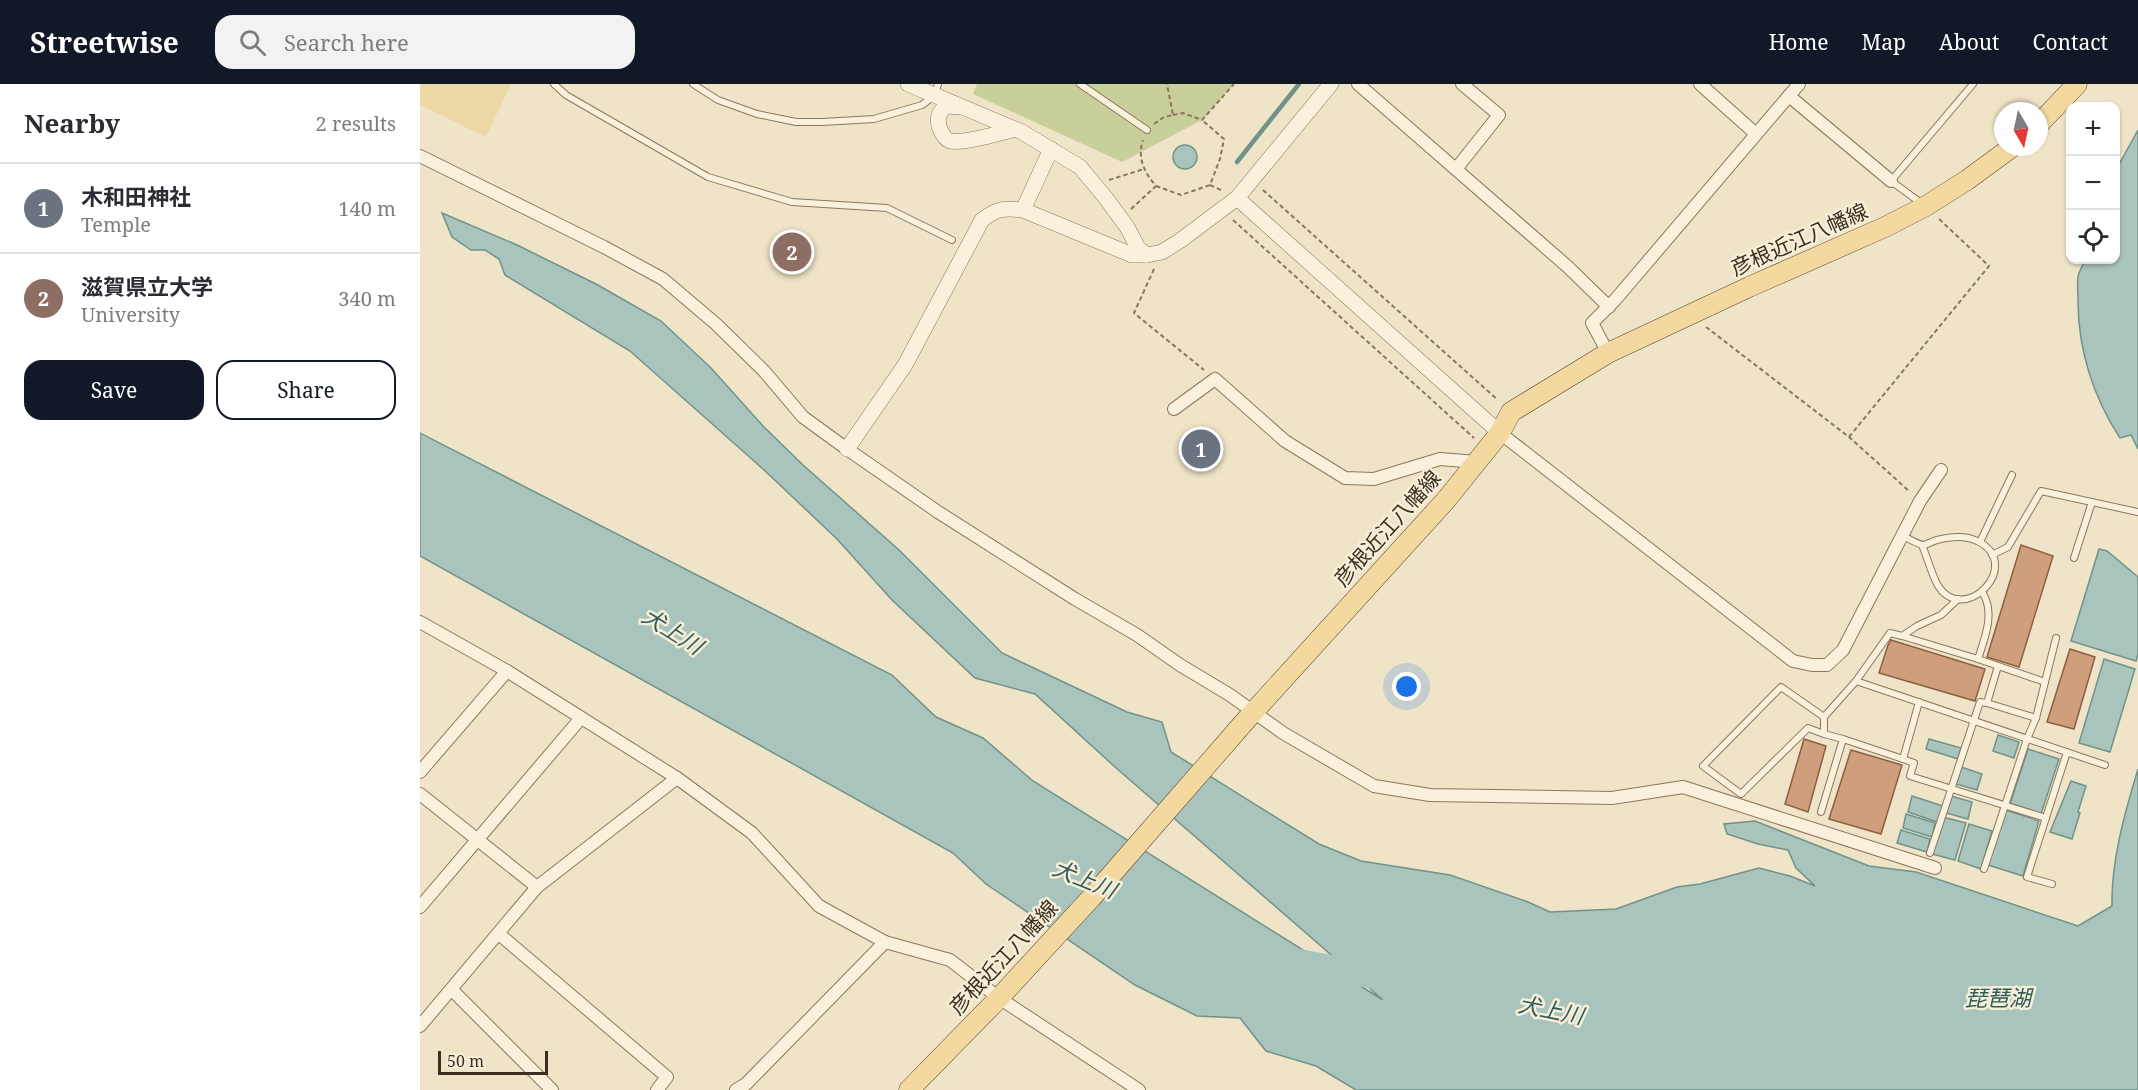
<!DOCTYPE html>
<html lang="en">
<head>
<meta charset="utf-8">
<style>
	:root { --surface:#fff; --page:#f2f2f3; --text:#2b2b33; --muted:#7c7c81; --line:#e1e1e2; --accent:#111827 }
	body { margin:0; font-family:"Noto Serif","Noto Sans JP",serif; background:var(--page); color:var(--text) }
	.controls { position:absolute; right:18px; top:18px; display:grid; overflow:hidden; border-radius:12px; box-shadow:0 2px 4px #0004 }
	.controls button { width:54px; height:54px; display:grid; place-items:center; padding:0; border:0; border-bottom:2px solid var(--line); background:var(--surface); color:var(--text); font:30px sans-serif }
	.compass { position:absolute; left:1574px; top:18px; width:54px; height:54px; border-radius:50%; background:var(--surface); box-shadow:0 2px 4px #0004; rotate:171deg }
	.scale { position:absolute; left:18px; bottom:15px; width:110px; box-sizing:border-box; padding-left:6px; border:3px solid #3d2e20; border-top:0; font-size:16px; line-height:21px; white-space:nowrap; color:#3d2e20; -webkit-text-stroke:4px #f7eed8; paint-order:stroke }
	.you { position:absolute; left:987px; top:603px; width:21px; height:21px; margin:-15px; border:4px solid #fff; border-radius:50%; background:#1a73e8; box-shadow:0 0 0 9px #1a73e833 }
	.badge { display:grid; place-items:center; width:39px; height:39px; border-radius:50%; background:var(--accent); color:#fff; font-size:20px; font-weight:700 }
	.pin { position:absolute; translate:-50% -50%; border:3px solid #fff; box-shadow:0 2px 6px #0006 }
	.list { margin:0; padding:0; list-style:none }
	h2 { display:flex; justify-content:space-between; align-items:center; height:78px; margin:0; padding:0 24px; font-size:26px }
	h2 small { font-size:20px; font-weight:400; color:var(--muted) }
	.list li { display:grid; grid-template-columns:39px 1fr auto; gap:18px; align-items:center; box-sizing:border-box; height:90px; padding:0 24px; border-top:2px solid var(--line) }
	.list b { display:block; font-size:22px; white-space:nowrap }
	.list p { margin:0; font-size:20px; white-space:nowrap; color:var(--muted) }
	.list em { font-size:20px; font-style:normal; color:var(--muted) }
	.actions { display:flex; gap:12px; padding:18px 24px }
	.actions a { flex:1; padding:14px 0; border:2px solid var(--accent); border-radius:18px; text-align:center; font-size:21px; color:var(--accent) }
	.actions .main { background:var(--accent); color:#fff }
	.icon { flex:none; width:33px; height:33px; fill:none; stroke:currentColor; stroke-width:2; stroke-linecap:round; stroke-linejoin:round }
	.map { position:relative; flex:none; width:1718px; height:1006px; overflow:hidden }
	header { display:flex; align-items:center; gap:36px; box-sizing:border-box; height:84px; padding:0 30px; background:var(--accent); color:#fff }
	header strong { font-size:28px }
	nav { display:flex; gap:33px; margin-inline-start:auto; font-size:21px }
	.search { width:420px; height:54px; background:var(--page); display:flex; align-items:center; gap:15px; box-sizing:border-box; padding:0 21px; border-radius:18px; color:var(--muted); font-size:22px }
	main { display:flex }
	aside { flex:1; background:var(--surface) }
	.map>svg:first-child { display:block }
	.green { fill:#c9cf9b }
	.sand { fill:#ecd9a5 }
	.water { fill:#a9c4bc; stroke:#6f938a; stroke-width:1.5 }
	.lines { fill:none; stroke-linecap:round; stroke-linejoin:round }
	.stream { stroke:#6f938a; stroke-width:4.5 }
	.river { stroke:#a9c4bc; stroke-width:26 }
	.building { fill:#cf9f7d; stroke:#8d5f41; stroke-width:1.5 }
	.service-casing { stroke:#8d765c; stroke-width:8 }
	.minor-casing { stroke:#8d765c; stroke-width:14 }
	.tertiary-casing { stroke:#8d765c; stroke-width:16 }
	.primary-casing { stroke:#5b4430; stroke-width:21 }
	.path { stroke:#8d765c; stroke-width:2; stroke-dasharray:4.5 3; stroke-linecap:butt }
	.service { stroke:#faf1dc; stroke-width:6 }
	.minor { stroke:#faf1dc; stroke-width:12 }
	.tertiary { stroke:#faf1dc; stroke-width:15 }
	.primary { stroke:#f3d9a0; stroke-width:20 }
	.labels { text-anchor:middle; dominant-baseline:central; stroke-width:5; stroke-linejoin:round; paint-order:stroke }
	.street-label { font-size:21px; fill:#3d2e20; stroke:#f7eed8 }
	.water-label { font-size:22px; font-style:italic; fill:#2f5d5a; stroke:#f7eed8 }
</style>
</head>
<body>
<header>
<strong>Streetwise</strong>
<div class="search"><svg class="icon" aria-label="search" viewBox="0 0 24 24"><circle cx="10" cy="10" r="6"/><path d="M15 15l6 6"/></svg>Search here</div>
<nav><a>Home</a><a>Map</a><a>About</a><a>Contact</a></nav>
</header>
<main>
<aside>
<h2>Nearby<small>2 results</small></h2>
<ul class="list">
<li><span class="badge" style="background:#6b7280">1</span><div><b>木和田神社</b><p>Temple</p></div><em>140 m</em></li>
<li><span class="badge" style="background:#8d6e63">2</span><div><b>滋賀県立大学</b><p>University</p></div><em>340 m</em></li>
</ul>
<div class="actions"><a class="main">Save</a><a>Share</a></div>
</aside>
<div class="map">
<svg width="1718" height="1006" viewBox="0 0 1718 1006">
	<rect width="100%" height="100%" fill="#f0e4c8"/>
	<polygon class="green" points="557,0 814,0 782,36 702,78 553,10"/>
	<polygon class="sand" points="0,0 91,0 66,53 0,21"/>
	<g class="water">
		<path d="M1718,46V365L1711,351L1700,354C1673,313 1658,265 1658,217C1658,209 1657,200 1658,193C1659,187 1663,181 1665,176H1696V86Z"/>
		<circle cx="765" cy="73" r="12"/>
		<path d="M22,129L97,161L176,200L241,237L291,284L343,342L383,381L479,466L582,569L707,628L742,638L751,668L899,760L941,777L1030,791L1108,818L1130,828L1196,825L1257,803L1280,800L1339,784L1370,792L1395,802L1376,784L1368,766L1338,760L1307,750L1304,740L1335,737L1449,782L1496,788L1658,842L1692,822C1691,777 1705,728 1718,685V1006H936L896,982L846,967L820,934L777,932L715,901L566,800L533,769L0,472V349L472,591L516,633L563,654L613,697L963,916L695,683L615,610L555,594L472,516L417,455L343,385L210,267L85,191L79,175L65,166H51L32,153Z"/>
		<polygon points="1679,465 1687,467 1718,493 1718,570 1716,577 1651,557"/>
		<polygon points="1684,575 1715,585 1690,668 1659,659"/>
		<polygon points="1578,651 1599,658 1594,674 1573,667"/>
		<polygon points="1509,655 1541,664 1538,675 1506,665"/>
		<polygon points="1608,665 1639,675 1621,730 1590,720"/>
		<polygon points="1541,683 1562,690 1557,706 1536,700"/>
		<polygon points="1651,697 1666,702 1658,728 1660,729 1652,755 1630,748"/>
		<polygon points="1492,712 1523,722 1517,738 1488,728"/>
		<polygon points="1531,712 1552,718 1548,735 1526,729"/>
		<polygon points="1586,726 1619,737 1603,792 1568,781"/>
		<polygon points="1486,730 1515,739 1512,753 1483,744"/>
		<polygon points="1523,733 1546,739 1535,776 1512,770"/>
		<polygon points="1549,740 1572,747 1561,785 1538,777"/>
		<polygon points="1481,746 1510,755 1507,768 1477,759"/>
	</g>
	<g class="lines">
		<polyline class="stream" points="817,78 879,0"/>
		<polyline class="river" points="879,878 964,894"/>
	</g>
	<g class="building">
		<polygon points="1601,461 1633,472 1599,583 1567,573"/>
		<polygon points="1471,556 1565,585 1555,617 1459,589 1468,561"/>
		<polygon points="1650,565 1675,573 1654,645 1627,638"/>
		<polygon points="1384,655 1406,662 1388,728 1365,720"/>
		<polygon points="1431,666 1482,681 1461,750 1409,735"/>
	</g>
	<g class="lines">
		<defs>
			<g id="service">
				<polyline points="134,0 146,11 288,93 372,118 467,124 532,156"/>
				<polyline points="273,0 298,16 337,30 376,38 402,38 454,35 502,21 515,11 518,0"/>
				<polyline points="660,0 727,46"/>
				<polyline points="1501,119 1471,97 1553,0"/>
				<path d="M1483,452C1488,454 1498,461 1504,461C1508,460 1513,457 1517,456C1529,453 1545,451 1557,457C1606,480 1543,545 1517,500C1511,488 1507,473 1502,461"/>
				<polyline points="1560,458 1592,391"/>
				<polyline points="1572,471 1588,463 1621,407 1718,428"/>
				<polyline points="1654,474 1672,418"/>
				<polyline points="1482,552 1558,575 1625,598"/>
				<path d="M1558,575C1565,553 1575,530 1563,509"/>
				<polyline points="1578,582 1567,619 1616,634 1636,554"/>
				<polyline points="1436,597 1685,681"/>
				<polyline points="1404,650 1388,644 1321,710 1283,682 1361,603 1404,633"/>
				<polyline points="1423,655 1483,675 1499,618"/>
				<polyline points="1483,675 1494,679 1490,692 1626,734"/>
				<polyline points="1401,728 1423,655 1404,650 1404,633 1436,597 1470,549 1482,552 1497,542 1521,531 1538,515"/>
				<polyline points="1510,769 1560,618 1567,619"/>
				<polyline points="1564,785 1607,655 1616,634"/>
				<polyline points="1632,800 1607,793 1647,668"/>
			</g>
			<g id="minor">
				<polyline points="938,0 1148,183 1189,223"/>
				<polyline points="1280,0 1336,50"/>
				<polyline points="1369,12 1471,97"/>
				<polyline points="0,72 184,163 243,195 296,240 344,287 383,333 427,365 518,428 655,515 717,551 760,581 810,611 863,649 954,702 1010,711 1192,714 1263,703 1515,784"/>
				<polyline points="1036,85 1079,31 1042,0"/>
				<polyline points="1188,269 1172,239 1195,216 1379,0"/>
				<polyline points="754,325 795,295 865,357 925,394 954,395 1020,375 1057,378"/>
				<polyline points="1080,349 1373,577 1392,581 1407,581 1423,566 1500,417 1521,386"/>
				<polyline points="0,538 87,587 257,694 332,749 399,822 465,858 530,876 579,914 719,1006"/>
				<polyline points="0,688 87,587"/>
				<polyline points="0,710 117,803"/>
				<polyline points="0,823 161,634"/>
				<polyline points="79,850 247,993 237,1006"/>
				<polyline points="32,906 132,1006"/>
				<polyline points="0,942 117,803 257,694"/>
				<polyline points="316,1006 326,1000 465,858"/>
			</g>
			<g id="tertiary">
				<polyline points="488,0 602,48 660,83 685,113 707,143 718,164 727,171 742,168 761,156 817,114 911,0"/>
				<path d="M540,23L526,22C519,28 517,33 519,42C521,48 524,55 530,57C543,60 581,49 595,45"/>
				<polyline points="817,114 1080,349"/>
				<polyline points="603,126 631,65"/>
				<path d="M427,365L485,281L562,136C578,124 583,124 603,126L712,171H727"/>
			</g>
			<g id="primary">
				<polyline points="1619,40 1657,0"/>
				<polyline points="489,1006 579,914 671,814 827,635 1026,416 1080,349 1091,328 1188,269 1329,203 1465,143 1506,122 1547,96 1592,63"/>
			</g>
		</defs>
		<use href="#service" class="service-casing"/>
		<use href="#minor" class="minor-casing"/>
		<use href="#tertiary" class="tertiary-casing"/>
		<use href="#primary" class="primary-casing"/>
		<g class="path">
			<polyline points="753,31 763,29 782,36 814,0"/>
			<polyline points="734,40 744,33 753,31 747,0"/>
			<polyline points="689,96 724,85"/>
			<polyline points="790,101 801,106"/>
			<polyline points="736,102 761,111 790,101 800,75 804,55 782,36"/>
			<polyline points="843,106 1078,316"/>
			<path d="M711,125L736,102C724,88 717,74 723,56"/>
			<polyline points="813,136 1054,354"/>
			<polyline points="734,185 714,229 784,286"/>
			<polyline points="1286,243 1429,353 1489,407"/>
			<polyline points="1429,353 1569,182 1518,134"/>
		</g>
		<use href="#service" class="service"/>
		<use href="#minor" class="minor"/>
		<use href="#tertiary" class="tertiary"/>
		<use href="#primary" class="primary"/>
	</g>
	<g class="labels">
		<g class="street-label">
			<text transform="translate(1379 155) rotate(-24)">彦根近江八幡線</text>
			<text transform="translate(967 444) rotate(-48)">彦根近江八幡線</text>
			<text transform="translate(583 873) rotate(-47)">彦根近江八幡線</text>
		</g>
		<g class="water-label">
			<text transform="translate(253 546) rotate(32)">犬上川</text>
			<text transform="translate(665 794) rotate(22)">犬上川</text>
			<text x="1578" y="913">琵琶湖</text>
			<text transform="translate(1131 925) rotate(11)">犬上川</text>
		</g>
	</g>
</svg>
<div class="controls">
<button>+</button>
<button>−</button>
<button><svg class="icon" aria-label="locate" viewBox="0 0 24 24"><circle cx="12" cy="12" r="6"/><path d="M12 2v4M12 18v4M2 12h4M18 12h4"/></svg></button>
</div>
<svg class="compass" viewBox="-18 -18 36 36"><path d="M0-13l5 13h-10z" fill="#e53935"/><path d="M0 13l5-13h-10z" fill="#7c7c81"/></svg>
<div class="scale">50 m</div>
<div class="you"></div>
<div class="pin badge" style="left:781px;top:365px;background:#6b7280">1</div>
<div class="pin badge" style="left:372px;top:168px;background:#8d6e63">2</div>
</div>
</main>
</body>
</html>
